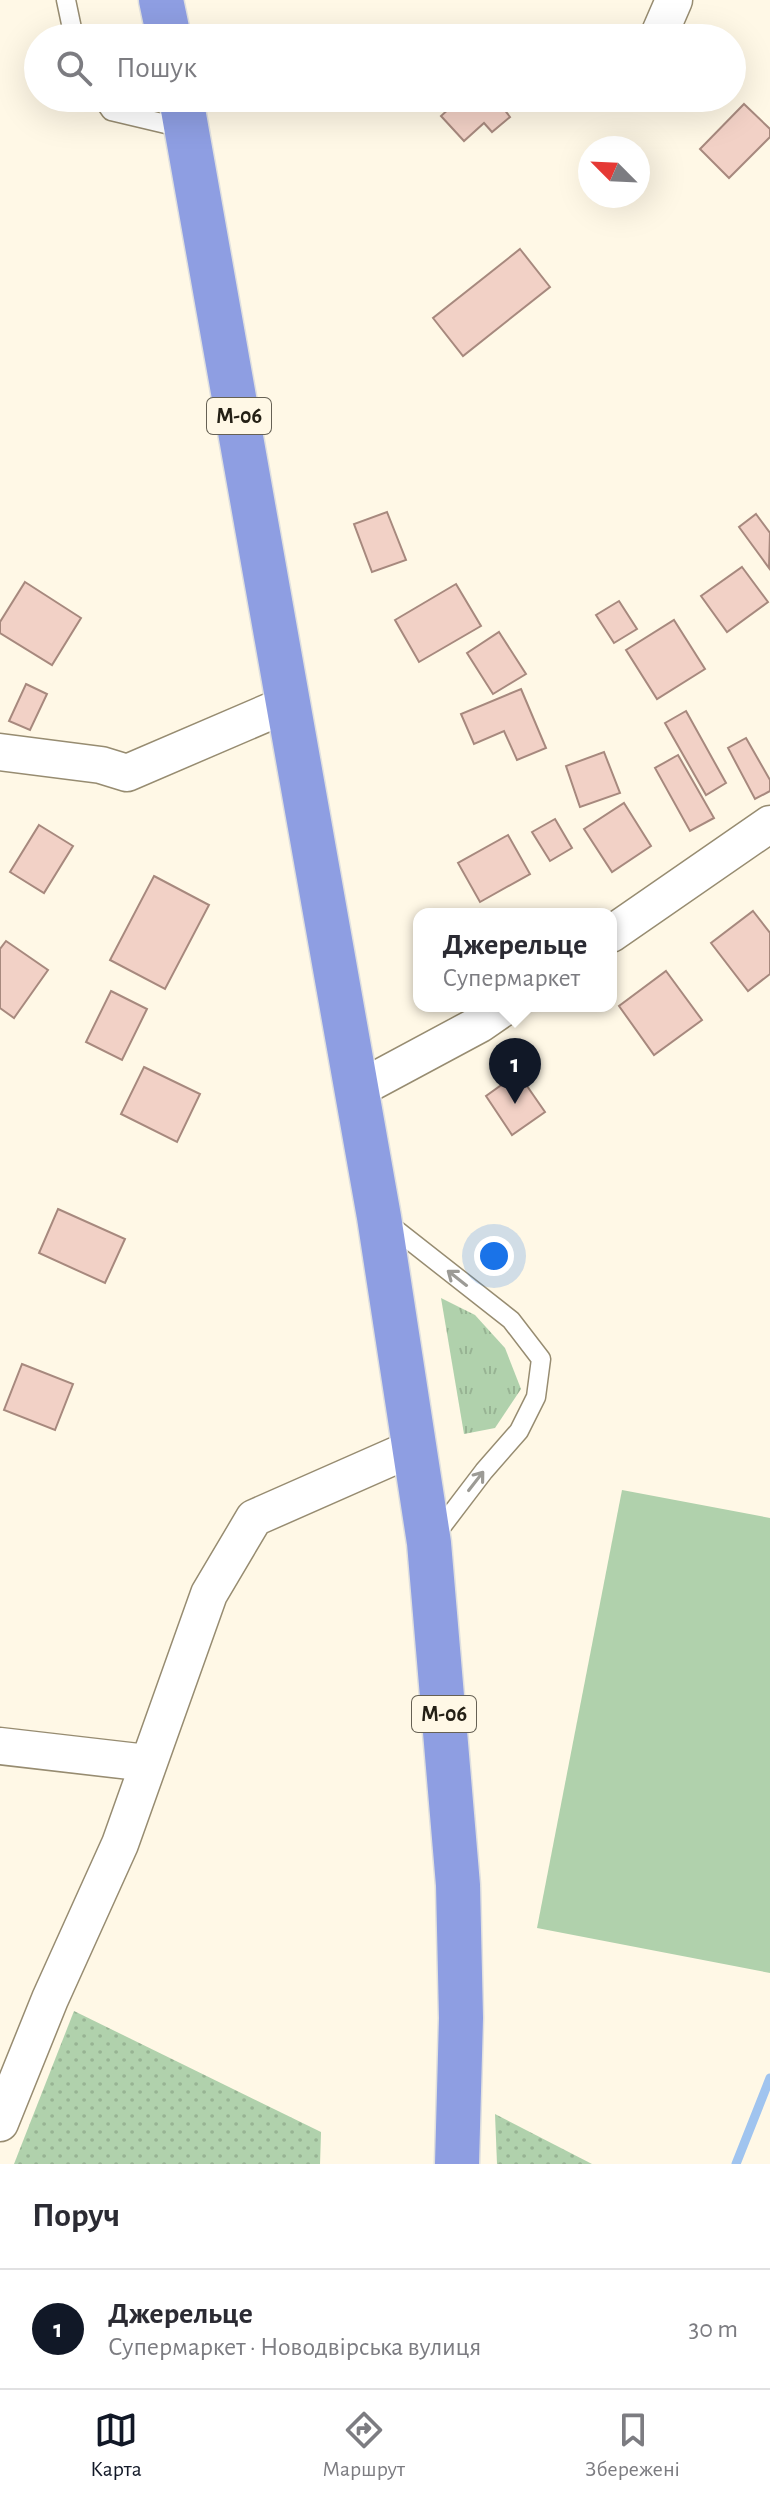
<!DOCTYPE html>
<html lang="uk">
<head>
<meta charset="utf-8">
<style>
	:root { --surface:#fff; --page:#f2f2f3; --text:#2b2b33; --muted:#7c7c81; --line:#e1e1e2; --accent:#111827 }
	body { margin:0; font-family:"Alegreya Sans",sans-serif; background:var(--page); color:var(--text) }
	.compass { position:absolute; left:578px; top:136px; width:72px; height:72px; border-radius:50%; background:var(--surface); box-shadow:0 8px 32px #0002; rotate:294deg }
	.you { position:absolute; left:494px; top:1256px; width:28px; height:28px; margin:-20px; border:6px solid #fff; border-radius:50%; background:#1a73e8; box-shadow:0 0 0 12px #1a73e833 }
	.badge { display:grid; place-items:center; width:52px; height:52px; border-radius:50%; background:var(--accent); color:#fff; font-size:26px; font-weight:700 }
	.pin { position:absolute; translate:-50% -66px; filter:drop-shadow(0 2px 4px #0008) }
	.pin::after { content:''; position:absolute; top:42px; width:28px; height:24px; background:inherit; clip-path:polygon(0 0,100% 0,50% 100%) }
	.popup { position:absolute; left:413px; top:908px; width:204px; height:104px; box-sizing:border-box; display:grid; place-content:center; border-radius:16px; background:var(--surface); filter:drop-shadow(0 2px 6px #0005); font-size:26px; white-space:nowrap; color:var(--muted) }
	.popup b { font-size:30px; color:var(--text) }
	.popup::after { content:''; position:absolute; left:50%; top:100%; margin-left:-16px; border:16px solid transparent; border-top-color:var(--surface) }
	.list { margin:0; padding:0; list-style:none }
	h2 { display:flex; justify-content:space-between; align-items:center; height:104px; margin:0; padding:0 32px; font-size:34px }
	h2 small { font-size:26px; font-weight:400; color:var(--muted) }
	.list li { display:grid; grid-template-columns:52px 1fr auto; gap:24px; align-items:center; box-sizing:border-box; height:120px; padding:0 32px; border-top:2px solid var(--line) }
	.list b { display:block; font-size:30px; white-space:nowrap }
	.list p { margin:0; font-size:26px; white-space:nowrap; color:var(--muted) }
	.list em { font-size:26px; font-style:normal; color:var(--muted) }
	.icon { flex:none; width:44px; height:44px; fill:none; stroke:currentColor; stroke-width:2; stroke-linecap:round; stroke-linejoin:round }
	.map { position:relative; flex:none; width:770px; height:2164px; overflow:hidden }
	.search { position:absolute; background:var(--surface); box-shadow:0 8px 32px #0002; left:24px; right:24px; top:24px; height:88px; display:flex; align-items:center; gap:20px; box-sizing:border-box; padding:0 28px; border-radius:44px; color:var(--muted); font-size:30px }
	.sheet { height:224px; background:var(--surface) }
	nav { display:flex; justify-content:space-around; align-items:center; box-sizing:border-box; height:112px; border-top:2px solid var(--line); background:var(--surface); font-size:22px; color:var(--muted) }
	nav a { display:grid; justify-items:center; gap:4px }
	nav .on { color:var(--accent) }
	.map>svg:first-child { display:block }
	.grass { fill:url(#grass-tufts) }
	.park { fill:url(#park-dots) }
	.pitch { fill:#b0d1ac }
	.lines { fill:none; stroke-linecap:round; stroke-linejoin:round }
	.stream { stroke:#a0c4ef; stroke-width:9 }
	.building { fill:#f2d1c6; stroke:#a7897e; stroke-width:2 }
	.service-casing { stroke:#978c71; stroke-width:21 }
	.minor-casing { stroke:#978c71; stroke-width:39 }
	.trunk-casing { stroke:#e0e0de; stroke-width:47 }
	.service { stroke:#fff; stroke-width:18 }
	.minor { stroke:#fff; stroke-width:36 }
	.trunk { stroke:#8e9ee2; stroke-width:44 }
	.oneway { stroke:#9c9b96 }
	.labels { text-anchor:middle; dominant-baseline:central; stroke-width:6; stroke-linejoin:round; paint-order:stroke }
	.shield { fill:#fff8e6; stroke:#666154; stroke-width:2 }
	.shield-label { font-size:22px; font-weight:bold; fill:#242015 }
</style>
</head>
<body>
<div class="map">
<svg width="770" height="2164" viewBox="0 0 770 2164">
	<defs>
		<pattern id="grass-tufts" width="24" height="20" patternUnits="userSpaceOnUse" patternTransform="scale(2)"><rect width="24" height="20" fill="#b0d1ac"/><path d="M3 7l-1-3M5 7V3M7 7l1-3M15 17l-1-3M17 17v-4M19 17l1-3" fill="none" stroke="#97b393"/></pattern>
		<pattern id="park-dots" width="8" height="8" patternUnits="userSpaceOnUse" patternTransform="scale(2)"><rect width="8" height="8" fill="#b0d1ac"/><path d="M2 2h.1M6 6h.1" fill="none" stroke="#97b393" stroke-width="1.8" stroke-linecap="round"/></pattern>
	</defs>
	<rect width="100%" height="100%" fill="#fff8e6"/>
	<polygon class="grass" points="441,1298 475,1315 505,1348 521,1389 495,1428 464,1434"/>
	<g class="park">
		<polygon points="74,2011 321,2132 320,2164 14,2164"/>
		<polygon points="495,2114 592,2164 497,2164"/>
	</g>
	<polygon class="pitch" points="622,1490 770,1518 770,1973 537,1928"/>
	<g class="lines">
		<polyline class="stream" points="736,2164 770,2078"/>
	</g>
	<g class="building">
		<polygon points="461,98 516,98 504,109 510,117 492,132 484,123 464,141 441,116"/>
		<polygon points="744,104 770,129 770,137 729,178 700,149"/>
		<polygon points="520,249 550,287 463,356 433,318"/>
		<polygon points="387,512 406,560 372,572 354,524"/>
		<polygon points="756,514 770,533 769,568 739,527"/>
		<polygon points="742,567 768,602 727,632 701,596"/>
		<polygon points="25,582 81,618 52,665 0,633 0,622"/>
		<polygon points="456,584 481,626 419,662 395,620"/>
		<polygon points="619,601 637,629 614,643 596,615"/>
		<polygon points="674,620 705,669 657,699 626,650"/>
		<polygon points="499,632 526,674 493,694 467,653"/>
		<polygon points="26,684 47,694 30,730 9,721"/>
		<polygon points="521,689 546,748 517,760 504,731 474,744 461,714"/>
		<polygon points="686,711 726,783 706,795 665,723"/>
		<polygon points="746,738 770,780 770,791 755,799 728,748"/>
		<polygon points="604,752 620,793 580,807 566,766"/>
		<polygon points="678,755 714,818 690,831 655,768"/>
		<polygon points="624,803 651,846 612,872 584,829"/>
		<polygon points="555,819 572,848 550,861 532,832"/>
		<polygon points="39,825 73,846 44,893 10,872"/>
		<polygon points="508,835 530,874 480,902 458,863"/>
		<polygon points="154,876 209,905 165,989 110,960"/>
		<polygon points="753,911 770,933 770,974 748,991 711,943"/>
		<polygon points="6,941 48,970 14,1018 0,1008 0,949"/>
		<polygon points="666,971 702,1020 654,1055 619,1006"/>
		<polygon points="111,991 147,1009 122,1060 86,1042"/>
		<polygon points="144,1067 200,1094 177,1142 121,1114"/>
		<polygon points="518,1073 545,1112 512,1135 486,1096"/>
		<polygon points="58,1209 125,1239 105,1283 39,1253"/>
		<polygon points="22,1364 73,1384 55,1430 4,1410"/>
	</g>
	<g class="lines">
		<defs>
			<g id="service">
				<polyline points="66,0 74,38"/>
				<polyline points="102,98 111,111 187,129"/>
				<polyline points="385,1221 511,1320 541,1359 536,1397 519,1431 484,1471 433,1538"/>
			</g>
			<g id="minor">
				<polyline points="658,37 674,0"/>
				<polyline points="0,752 101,765 127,773 290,703"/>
				<polyline points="611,934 770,824"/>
				<polyline points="357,1090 480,1024 506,1006"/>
				<polyline points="0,1746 147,1763"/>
				<polyline points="0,2123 50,1999 120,1844 209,1594 254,1518 415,1447"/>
			</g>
			<g id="trunk">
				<polyline points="161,0 169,38"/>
				<polyline points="181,98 379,1217 429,1543 458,1885 461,2018 457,2164"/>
			</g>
		</defs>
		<use href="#service" class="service-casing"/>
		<use href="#minor" class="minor-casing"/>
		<use href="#trunk" class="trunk-casing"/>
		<use href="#service" class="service"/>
		<use href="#minor" class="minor"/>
		<use href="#trunk" class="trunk"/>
	</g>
	<defs><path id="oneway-shaft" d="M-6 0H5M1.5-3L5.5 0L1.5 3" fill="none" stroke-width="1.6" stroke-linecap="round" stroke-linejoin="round" transform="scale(2)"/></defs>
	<g class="oneway">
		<use href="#oneway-shaft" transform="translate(457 1278) rotate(-142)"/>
		<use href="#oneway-shaft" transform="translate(476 1481) rotate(-52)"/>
	</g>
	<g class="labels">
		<g class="shield">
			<rect x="207" y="398" width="64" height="36" rx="6"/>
			<rect x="412" y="1696" width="64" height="36" rx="6"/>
		</g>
		<g class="shield-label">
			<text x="239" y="416">М-06</text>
			<text x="444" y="1714">М-06</text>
		</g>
	</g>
</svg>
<svg class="compass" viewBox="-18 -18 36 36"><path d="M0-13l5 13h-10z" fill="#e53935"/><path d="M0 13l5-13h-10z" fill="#7c7c81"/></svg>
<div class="you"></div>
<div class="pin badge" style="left:515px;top:1104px">1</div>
<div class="popup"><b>Джерельце</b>Супермаркет</div>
<div class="search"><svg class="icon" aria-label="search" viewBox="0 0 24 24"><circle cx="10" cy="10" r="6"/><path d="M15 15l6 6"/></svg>Пошук</div>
</div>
<section class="sheet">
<h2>Поруч<small></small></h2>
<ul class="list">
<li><span class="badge">1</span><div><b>Джерельце</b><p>Супермаркет · Новодвірська вулиця</p></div><em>30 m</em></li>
</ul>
</section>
<nav>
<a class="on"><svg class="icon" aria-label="map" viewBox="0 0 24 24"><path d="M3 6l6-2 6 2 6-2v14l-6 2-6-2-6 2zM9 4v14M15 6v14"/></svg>Карта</a>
<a><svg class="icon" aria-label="directions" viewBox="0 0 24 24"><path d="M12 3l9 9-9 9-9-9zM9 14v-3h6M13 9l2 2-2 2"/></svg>Маршрут</a>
<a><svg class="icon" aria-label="saved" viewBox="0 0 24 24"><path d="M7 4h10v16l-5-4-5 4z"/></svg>Збережені</a>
</nav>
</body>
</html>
